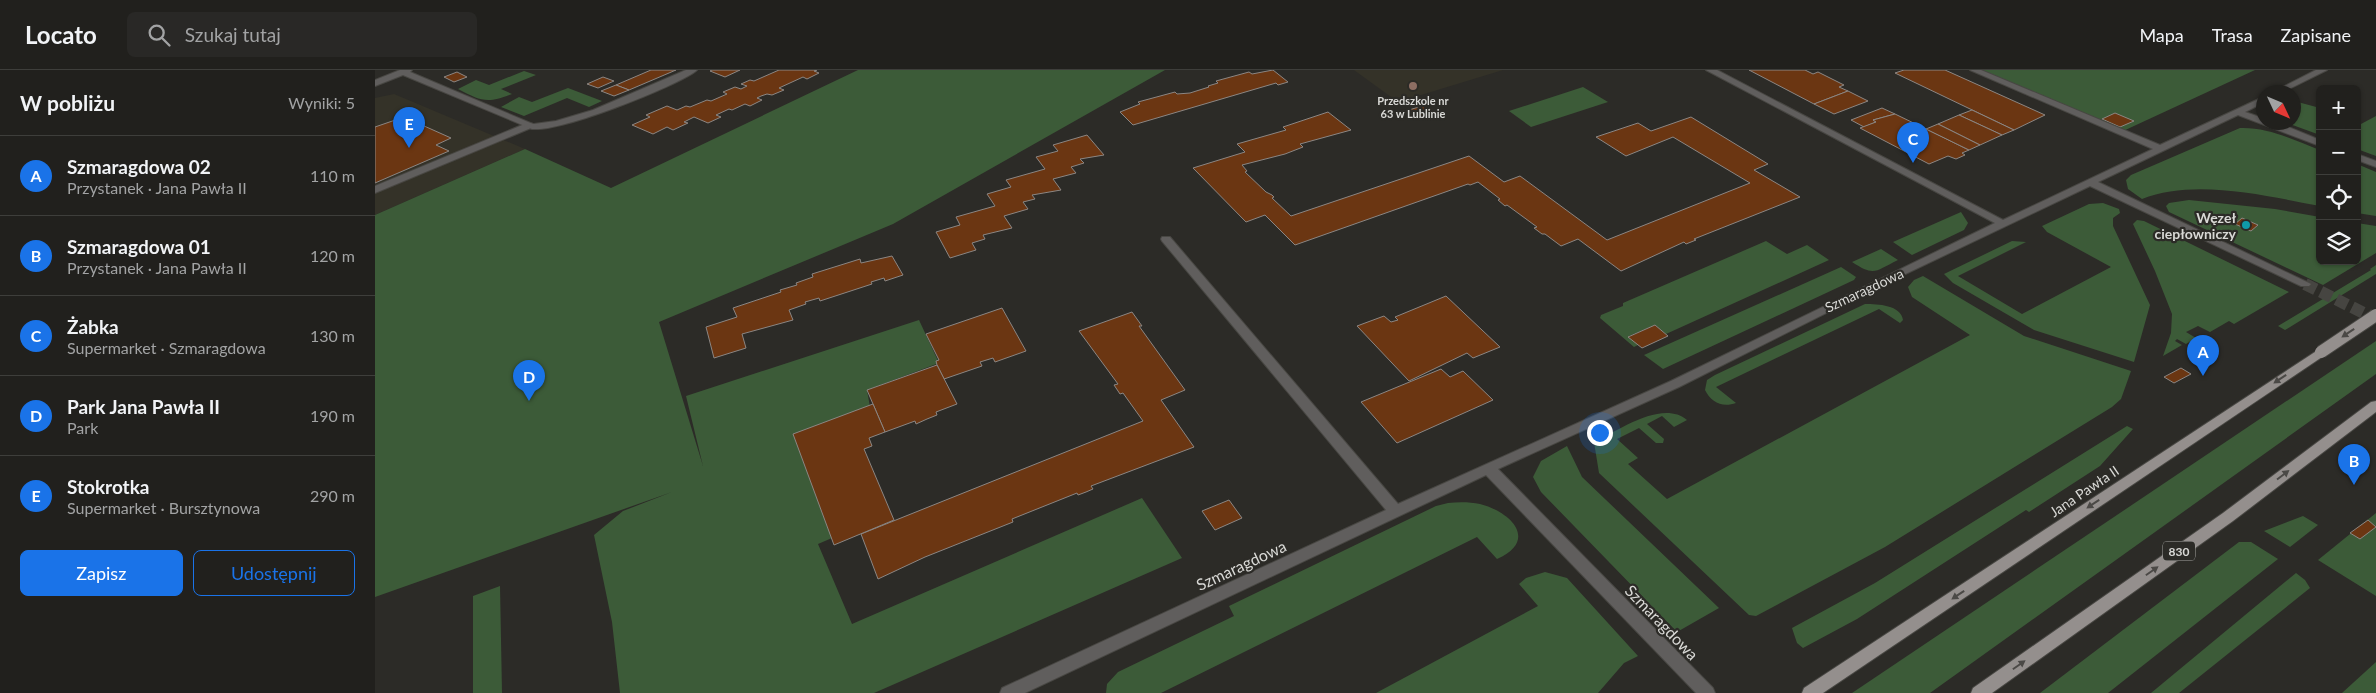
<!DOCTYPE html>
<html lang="pl">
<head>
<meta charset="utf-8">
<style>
	:root { --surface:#21201d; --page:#292826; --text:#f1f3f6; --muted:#a2a3a4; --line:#3e3e3b; --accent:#1a73e8 }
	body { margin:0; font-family:Lato,sans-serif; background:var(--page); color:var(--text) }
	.controls { position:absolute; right:15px; top:15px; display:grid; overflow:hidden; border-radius:8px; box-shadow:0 1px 4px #0004 }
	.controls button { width:45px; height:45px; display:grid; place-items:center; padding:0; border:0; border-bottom:1px solid var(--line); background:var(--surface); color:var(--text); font:25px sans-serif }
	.compass { position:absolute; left:1881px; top:15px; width:45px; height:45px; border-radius:50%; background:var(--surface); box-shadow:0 1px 4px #0004; rotate:134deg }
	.you { position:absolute; left:1224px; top:362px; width:18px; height:18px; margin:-12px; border:4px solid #fff; border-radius:50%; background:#1a73e8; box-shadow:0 0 0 8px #1a73e833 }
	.badge { display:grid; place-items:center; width:32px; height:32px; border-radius:50%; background:var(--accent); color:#fff; font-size:16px; font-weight:700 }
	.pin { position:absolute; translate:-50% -41px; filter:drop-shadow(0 1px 2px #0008) }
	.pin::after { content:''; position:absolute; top:26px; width:18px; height:15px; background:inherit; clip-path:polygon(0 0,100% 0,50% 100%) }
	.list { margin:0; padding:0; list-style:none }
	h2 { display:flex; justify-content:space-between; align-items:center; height:65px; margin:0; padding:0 20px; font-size:21px }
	h2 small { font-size:16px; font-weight:400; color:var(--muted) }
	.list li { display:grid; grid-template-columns:32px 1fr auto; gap:15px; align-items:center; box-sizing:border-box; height:80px; padding:0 20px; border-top:1px solid var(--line) }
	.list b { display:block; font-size:19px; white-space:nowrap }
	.list p { margin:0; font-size:16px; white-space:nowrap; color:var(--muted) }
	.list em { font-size:16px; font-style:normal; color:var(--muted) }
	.actions { display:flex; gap:10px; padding:15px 20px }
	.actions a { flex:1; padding:11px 0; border:1px solid var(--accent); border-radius:8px; text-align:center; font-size:18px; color:var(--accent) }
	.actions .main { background:var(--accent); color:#fff }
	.icon { flex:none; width:28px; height:28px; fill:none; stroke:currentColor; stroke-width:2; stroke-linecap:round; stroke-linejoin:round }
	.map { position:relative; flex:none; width:2001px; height:623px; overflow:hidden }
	header { display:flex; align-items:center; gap:30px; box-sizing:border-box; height:70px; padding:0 25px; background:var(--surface); border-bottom:1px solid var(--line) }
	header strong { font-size:24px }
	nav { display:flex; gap:28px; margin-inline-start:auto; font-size:18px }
	.search { width:350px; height:45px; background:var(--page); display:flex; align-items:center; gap:12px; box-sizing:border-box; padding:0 18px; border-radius:8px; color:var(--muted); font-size:19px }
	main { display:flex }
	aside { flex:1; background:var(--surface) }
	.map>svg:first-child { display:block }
	.built { fill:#343228 }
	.green { fill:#3c5b38 }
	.building { fill:#6b3612; stroke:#8b8683 }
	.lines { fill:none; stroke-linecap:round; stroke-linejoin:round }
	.street-tunnel { stroke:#464541; stroke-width:12; stroke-dasharray:12 5.5; stroke-linecap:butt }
	.lane-casing { stroke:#484743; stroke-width:2 }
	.street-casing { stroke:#484743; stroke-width:2 }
	.primary-casing { stroke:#484743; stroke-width:2 }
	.lane { fill:#605e5d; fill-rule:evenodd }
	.street { fill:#605e5d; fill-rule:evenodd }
	.primary { fill:#948f8d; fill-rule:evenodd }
	.primary-bridge-casing { stroke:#484743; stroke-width:14; stroke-linecap:butt }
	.primary-bridge { stroke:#948f8d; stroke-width:12 }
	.oneway { fill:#4b4946 }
	.education-dot { fill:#8d6e63; stroke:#2c2b27; stroke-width:2 }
	.culture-dot { fill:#0f9aa8; stroke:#2c2b27; stroke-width:2 }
	.labels { text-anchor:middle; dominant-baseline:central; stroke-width:4.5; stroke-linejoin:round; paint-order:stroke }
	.far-poi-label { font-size:11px; font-weight:bold; fill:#d9d9d6; stroke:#2c2b27 }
	.shield { fill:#2c2b27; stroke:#a5a5a2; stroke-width:1 }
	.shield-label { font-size:12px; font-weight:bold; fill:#d9d9d6 }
	.poi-label { font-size:14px; font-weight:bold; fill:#d9d9d6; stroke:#2c2b27; text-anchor:end }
	.street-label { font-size:14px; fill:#d9d9d6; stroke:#2c2b27 }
	.near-street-label { font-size:16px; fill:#d9d9d6; stroke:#2c2b27 }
</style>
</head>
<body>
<header>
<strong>Locato</strong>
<div class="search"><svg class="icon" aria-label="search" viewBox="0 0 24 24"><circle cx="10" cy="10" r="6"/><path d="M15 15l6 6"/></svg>Szukaj tutaj</div>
<nav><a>Mapa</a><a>Trasa</a><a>Zapisane</a></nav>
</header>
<main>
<aside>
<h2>W pobliżu<small>Wyniki: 5</small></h2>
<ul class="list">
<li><span class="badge">A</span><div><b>Szmaragdowa 02</b><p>Przystanek · Jana Pawła II</p></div><em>110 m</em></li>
<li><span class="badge">B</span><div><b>Szmaragdowa 01</b><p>Przystanek · Jana Pawła II</p></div><em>120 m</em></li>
<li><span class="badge">C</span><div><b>Żabka</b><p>Supermarket · Szmaragdowa</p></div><em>130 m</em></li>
<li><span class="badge">D</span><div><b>Park Jana Pawła II</b><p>Park</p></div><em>190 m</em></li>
<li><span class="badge">E</span><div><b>Stokrotka</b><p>Supermarket · Bursztynowa</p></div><em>290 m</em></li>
</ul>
<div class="actions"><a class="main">Zapisz</a><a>Udostępnij</a></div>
</aside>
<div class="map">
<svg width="2001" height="623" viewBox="0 0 2001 623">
	<rect width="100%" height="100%" fill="#2c2b27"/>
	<g class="built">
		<polygon points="979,0 1128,0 1023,32"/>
		<polygon points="19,24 150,79 0,145 0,28"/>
	</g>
	<g class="green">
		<polygon points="483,0 790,0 518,154 284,252 328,396 311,326 544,250 564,293 492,320 495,337 457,468 443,474 477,554 767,428 807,488 499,623 245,623 237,552 219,465 248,441 297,422 0,527 0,145 150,79 236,118"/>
		<polygon points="1599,0 1880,0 1746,62"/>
		<path d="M149,1L161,5L126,19L137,24C112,34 106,31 83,19L101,10L114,15Z"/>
		<polygon points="1208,17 1233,32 1156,57 1134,41"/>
		<polygon points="193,18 227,31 214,37 192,28 149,46 126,37 144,27 157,32"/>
		<polygon points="1919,31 1945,38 1945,65 1912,53 1918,52"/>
		<polygon points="2001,46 2001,86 1982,79 1982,52 1986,54"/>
		<path d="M1865,58C1893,57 1919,70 1945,80V136C1891,126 1820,108 1767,129L1753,119L1751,110L1756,105Z"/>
		<polygon points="1982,94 2001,102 2001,146 1982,143"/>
		<polygon points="1814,130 1900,139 1945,147 1945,191 1982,191 1982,153 2001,156 2001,183 1948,215 1794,142 1791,136 1794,133"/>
		<polygon points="1728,133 1744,139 1745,143 1738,148 1738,156 1775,235 1759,292 1659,260 1578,213 1569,204 1637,171 1651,172 1583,206 1647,244 1736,197 1672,162 1667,156 1714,134"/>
		<polygon points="1586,142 1593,153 1589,160 1537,185 1518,172"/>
		<polygon points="1762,150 1769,151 1914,222 1859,254 1854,251 1835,262 1823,256 1811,262 1821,268 1811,274 1802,269 1800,271 1807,275 1788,286 1796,263 1797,244 1780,201 1758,154"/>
		<polygon points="1391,171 1412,184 1432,175 1454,190 1291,264 1280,255 1254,266 1263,275 1259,277 1225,248 1226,245 1248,236 1248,233"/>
		<path d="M1506,179L1523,190C1500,201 1500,207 1477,192Z"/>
		<polygon points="2001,195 2001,204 1910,260 1903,256 1996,200 1995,199"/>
		<polygon points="1466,197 1481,207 1479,210 1288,299 1269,285"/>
		<path d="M1548,206L1649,266L1756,301L1746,329L1737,337L1510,477L1381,546L1374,545L1224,403L1219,372C1243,361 1287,329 1312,350L1299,357L1287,346L1272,354L1289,369L1288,373H1281L1264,358L1242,369L1263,388L1253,394L1292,429L1595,265L1537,227L1533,217L1539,210Z"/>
		<path d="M1490,234C1503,234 1526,235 1528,250L1525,253L1504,239L1341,317L1361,333C1347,338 1336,332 1330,320L1332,310L1340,305Z"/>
		<polygon points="2001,271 2001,304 1555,623 1477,623"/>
		<polygon points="1752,356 1758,359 1725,396 1654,442 1651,440 1482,549 1428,578 1422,573 1417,558 1500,513"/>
		<polygon points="1192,376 1207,407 1344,538 1302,562 1166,422 1158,407 1166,391"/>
		<path d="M1073,433C1084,432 1095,432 1105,434C1136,442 1164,470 1122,489L1102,467L786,623H731L732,614L743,602L859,546L854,536L1061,436Z"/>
		<polygon points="2001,443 2001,526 1943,490"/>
		<polygon points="1928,446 1943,455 1915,477 1889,461"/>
		<polygon points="1864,472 1876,472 1903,489 1733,623 1665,623"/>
		<polygon points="1170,502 1192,508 1263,586 1249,593 1223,623 1001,623 1163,536 1144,514 1151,508"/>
		<polygon points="1921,503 1930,510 1935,518 1804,623 1776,623"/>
		<polygon points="125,516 127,623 98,623 98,526"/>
		<polygon points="2001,592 2001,623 1967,623"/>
	</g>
	<g class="building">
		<polygon points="276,0 301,0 254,20 241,15"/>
		<polygon points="337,0 365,0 350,7 335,1"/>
		<polygon points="404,0 442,0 439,1 444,3 432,9 428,7 404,18 409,20 397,25 392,24 386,26 382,28 387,30 375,36 370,34 357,40 354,39 341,45 346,47 333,53 319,47 309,52 313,53 298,60 292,57 278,64 257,55 275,47 271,45 292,36 302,40 311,36 315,37 332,30 336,31 352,24 348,22 360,17 366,19 372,16 366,14 375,10 379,11"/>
		<polygon points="898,0 913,12 903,15 901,13 758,55 745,42 765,34 763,32 800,22 802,24 815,23 834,17 833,16 843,13 841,11 874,2 877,4"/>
		<polygon points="1374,0 1430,0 1438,4 1443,2 1469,15 1464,17 1473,21 1439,34"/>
		<polygon points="1529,0 1570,0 1670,45 1639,60 1520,3"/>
		<polygon points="82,2 92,7 79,12 69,7"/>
		<polygon points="228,7 239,11 223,18 212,14"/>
		<polygon points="241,15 254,20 239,26 226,21"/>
		<polygon points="1473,21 1493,31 1459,44 1439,34"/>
		<polygon points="1050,35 1061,43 1045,48 1034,40"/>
		<polygon points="1507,38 1520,44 1498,50 1501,52 1489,57 1476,50"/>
		<polygon points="1597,40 1639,60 1627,65 1584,45"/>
		<polygon points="953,42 976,60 925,74 928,77 910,84 867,95 872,101 870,102 891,122 897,125 899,127 897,128 916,146 1094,86 1129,112 1145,106 1232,170 1375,113 1298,67 1251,86 1221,67 1263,53 1276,61 1316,47 1393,94 1379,100 1425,127 1319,169 1321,170 1311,174 1309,172 1246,201 1203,169 1186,176 1170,164 1167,164 1159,158 1162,157 1132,135 1130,136 1123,130 1125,129 1103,112 1095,115 1093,114 920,175 890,145 871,152 818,98 870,82 862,74 911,60 908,57"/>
		<polygon points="1740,43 1759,51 1745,57 1727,49"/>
		<polygon points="1520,44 1551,59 1594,80 1587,83 1590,85 1581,89 1573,86 1554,94 1485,58 1501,52 1498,50"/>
		<polygon points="1584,45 1627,65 1605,75 1563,54"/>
		<polygon points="29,47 76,68 61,75 74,81 0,113 0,57"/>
		<polygon points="1563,54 1605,75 1594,80 1551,59"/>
		<polygon points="712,65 729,85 705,89 709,93 696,97 701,103 678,109 686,120 657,125 660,129 648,132 653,139 629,146 637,158 608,165 610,169 597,173 601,180 575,188 561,162 585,155 581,147 620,136 612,124 636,117 631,110 670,99 661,87 683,81 678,75"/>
		<polygon points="1867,148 1883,155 1876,161 1860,154"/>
		<polygon points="517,186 528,205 510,211 509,208 496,212 497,214 445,231 444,228 430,232 431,234 414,240 418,250 367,264 371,278 339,288 331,257 362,247 358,238 406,222 405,220 422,215 421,213 438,207 437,204 485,189 486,193"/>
		<polygon points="1071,226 1125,277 1098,288 1092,283 1034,311 982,256 1009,246 1016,252 1023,250 1020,247"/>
		<polygon points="627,238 651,281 620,292 618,288 605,292 607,296 569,309 562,295 561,291 564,290 551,264"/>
		<polygon points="757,242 767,256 764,256 810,320 786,330 819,377 716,416 718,419 711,422 703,425 702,423 637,449 638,452 550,487 503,509 486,464 768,351 748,323 745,324 739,315 743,314 704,261"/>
		<polygon points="1280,255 1293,266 1267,278 1253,267"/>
		<polygon points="562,295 582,334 561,342 562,345 552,349 541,354 540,351 510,362 492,320"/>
		<polygon points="1806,298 1816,304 1799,313 1789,307"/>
		<polygon points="1066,299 1075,307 1088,301 1118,330 1022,373 986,332"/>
		<polygon points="498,334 510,362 494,368 497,376 489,379 519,450 459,475 418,364"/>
		<polygon points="854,430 867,448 840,460 827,441"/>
		<polygon points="1993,450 2001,457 1985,469 1975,463"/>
	</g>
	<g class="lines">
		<polyline class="street-tunnel" points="1930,214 2001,249"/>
		<defs>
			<path id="lane" d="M311,0H322C306,15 174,67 156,58L0,123V116L152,53L159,54L181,51L218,40Z"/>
			<g id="street">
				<polygon points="25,0 37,0 35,2 165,57 163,59 157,59 28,5 0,16 0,10"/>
				<polygon points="1331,0 1342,0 1628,150 1778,79 1595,0 1606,0 1785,75 1888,27 1888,33 1870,42 1888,48 1888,52 1901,52 1945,70 1945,76 1863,45 1723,112 1936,214 1934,216 1926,216 1715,116 1501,218 1304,317 1123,399 1338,618 1340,623 1321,623 1111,405 650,623 625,623 627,618 1011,440 787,171 786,169 787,167 795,167 1023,434 1296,311 1620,153"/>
				<polygon points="1941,0 1952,0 1908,22 1898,22"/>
				<polygon points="1982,84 2001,91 2001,97 1982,90"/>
			</g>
			<g id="primary">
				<polygon points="1946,278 1952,282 1950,285 1448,623 1427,623 1429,618"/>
				<polygon points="2001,331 2001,342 1858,451 1617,623 1596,623 1598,618 1848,443 1996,332"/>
			</g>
		</defs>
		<use href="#lane" class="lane-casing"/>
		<use href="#street" class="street-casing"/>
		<use href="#primary" class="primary-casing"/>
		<use href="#lane" class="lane"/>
		<use href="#street" class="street"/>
		<use href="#primary" class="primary"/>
		<defs>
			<polyline id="primary-bridge" points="1946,282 2001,245"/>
		</defs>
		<use href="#primary-bridge" class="primary-bridge-casing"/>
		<use href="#primary-bridge" class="primary-bridge"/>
	</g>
	<defs><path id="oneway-solid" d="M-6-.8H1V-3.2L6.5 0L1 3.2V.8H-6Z" transform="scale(1.25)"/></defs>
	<g class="oneway">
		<use href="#oneway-solid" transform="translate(1973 263) rotate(146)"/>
		<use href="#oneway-solid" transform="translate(1905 309) rotate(146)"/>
		<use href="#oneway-solid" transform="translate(1908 405) rotate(-37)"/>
		<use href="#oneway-solid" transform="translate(1718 434) rotate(146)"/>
		<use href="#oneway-solid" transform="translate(1777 501) rotate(-35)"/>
		<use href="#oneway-solid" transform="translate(1583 525) rotate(146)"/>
		<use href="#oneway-solid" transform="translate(1644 595) rotate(-35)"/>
	</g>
	<circle class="education-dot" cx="1038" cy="16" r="5"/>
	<circle class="culture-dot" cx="1871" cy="155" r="5"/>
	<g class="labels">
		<g class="far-poi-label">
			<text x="1038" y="30">Przedszkole nr<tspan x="1038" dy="13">63 w Lublinie</tspan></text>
		</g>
		<rect class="shield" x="1788" y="471.5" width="32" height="19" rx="4"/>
		<g class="shield-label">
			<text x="1804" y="481">830</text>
		</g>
		<g class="poi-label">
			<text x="1861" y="147">Węzeł<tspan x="1861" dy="16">ciepłowniczy</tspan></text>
		</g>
		<g class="street-label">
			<text transform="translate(1489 220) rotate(-25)">Szmaragdowa</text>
			<text transform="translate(1709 421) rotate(-34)">Jana Pawła II</text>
		</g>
		<g class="near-street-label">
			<text transform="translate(866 495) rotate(-25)">Szmaragdowa</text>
			<text transform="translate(1287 552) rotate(46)">Szmaragdowa</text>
		</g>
	</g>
</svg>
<div class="controls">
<button>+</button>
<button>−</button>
<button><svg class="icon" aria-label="locate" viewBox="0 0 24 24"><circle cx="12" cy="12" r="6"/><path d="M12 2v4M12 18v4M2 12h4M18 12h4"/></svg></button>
<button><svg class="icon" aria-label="layers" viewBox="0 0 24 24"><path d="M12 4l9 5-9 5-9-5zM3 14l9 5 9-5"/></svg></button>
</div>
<svg class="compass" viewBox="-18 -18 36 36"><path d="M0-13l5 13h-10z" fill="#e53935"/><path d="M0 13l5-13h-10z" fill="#a2a3a4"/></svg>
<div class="you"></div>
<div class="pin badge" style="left:1828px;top:306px">A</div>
<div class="pin badge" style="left:1979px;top:415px">B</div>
<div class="pin badge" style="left:1538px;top:93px">C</div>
<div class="pin badge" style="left:154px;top:331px">D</div>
<div class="pin badge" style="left:34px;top:78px">E</div>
</div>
</main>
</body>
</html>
